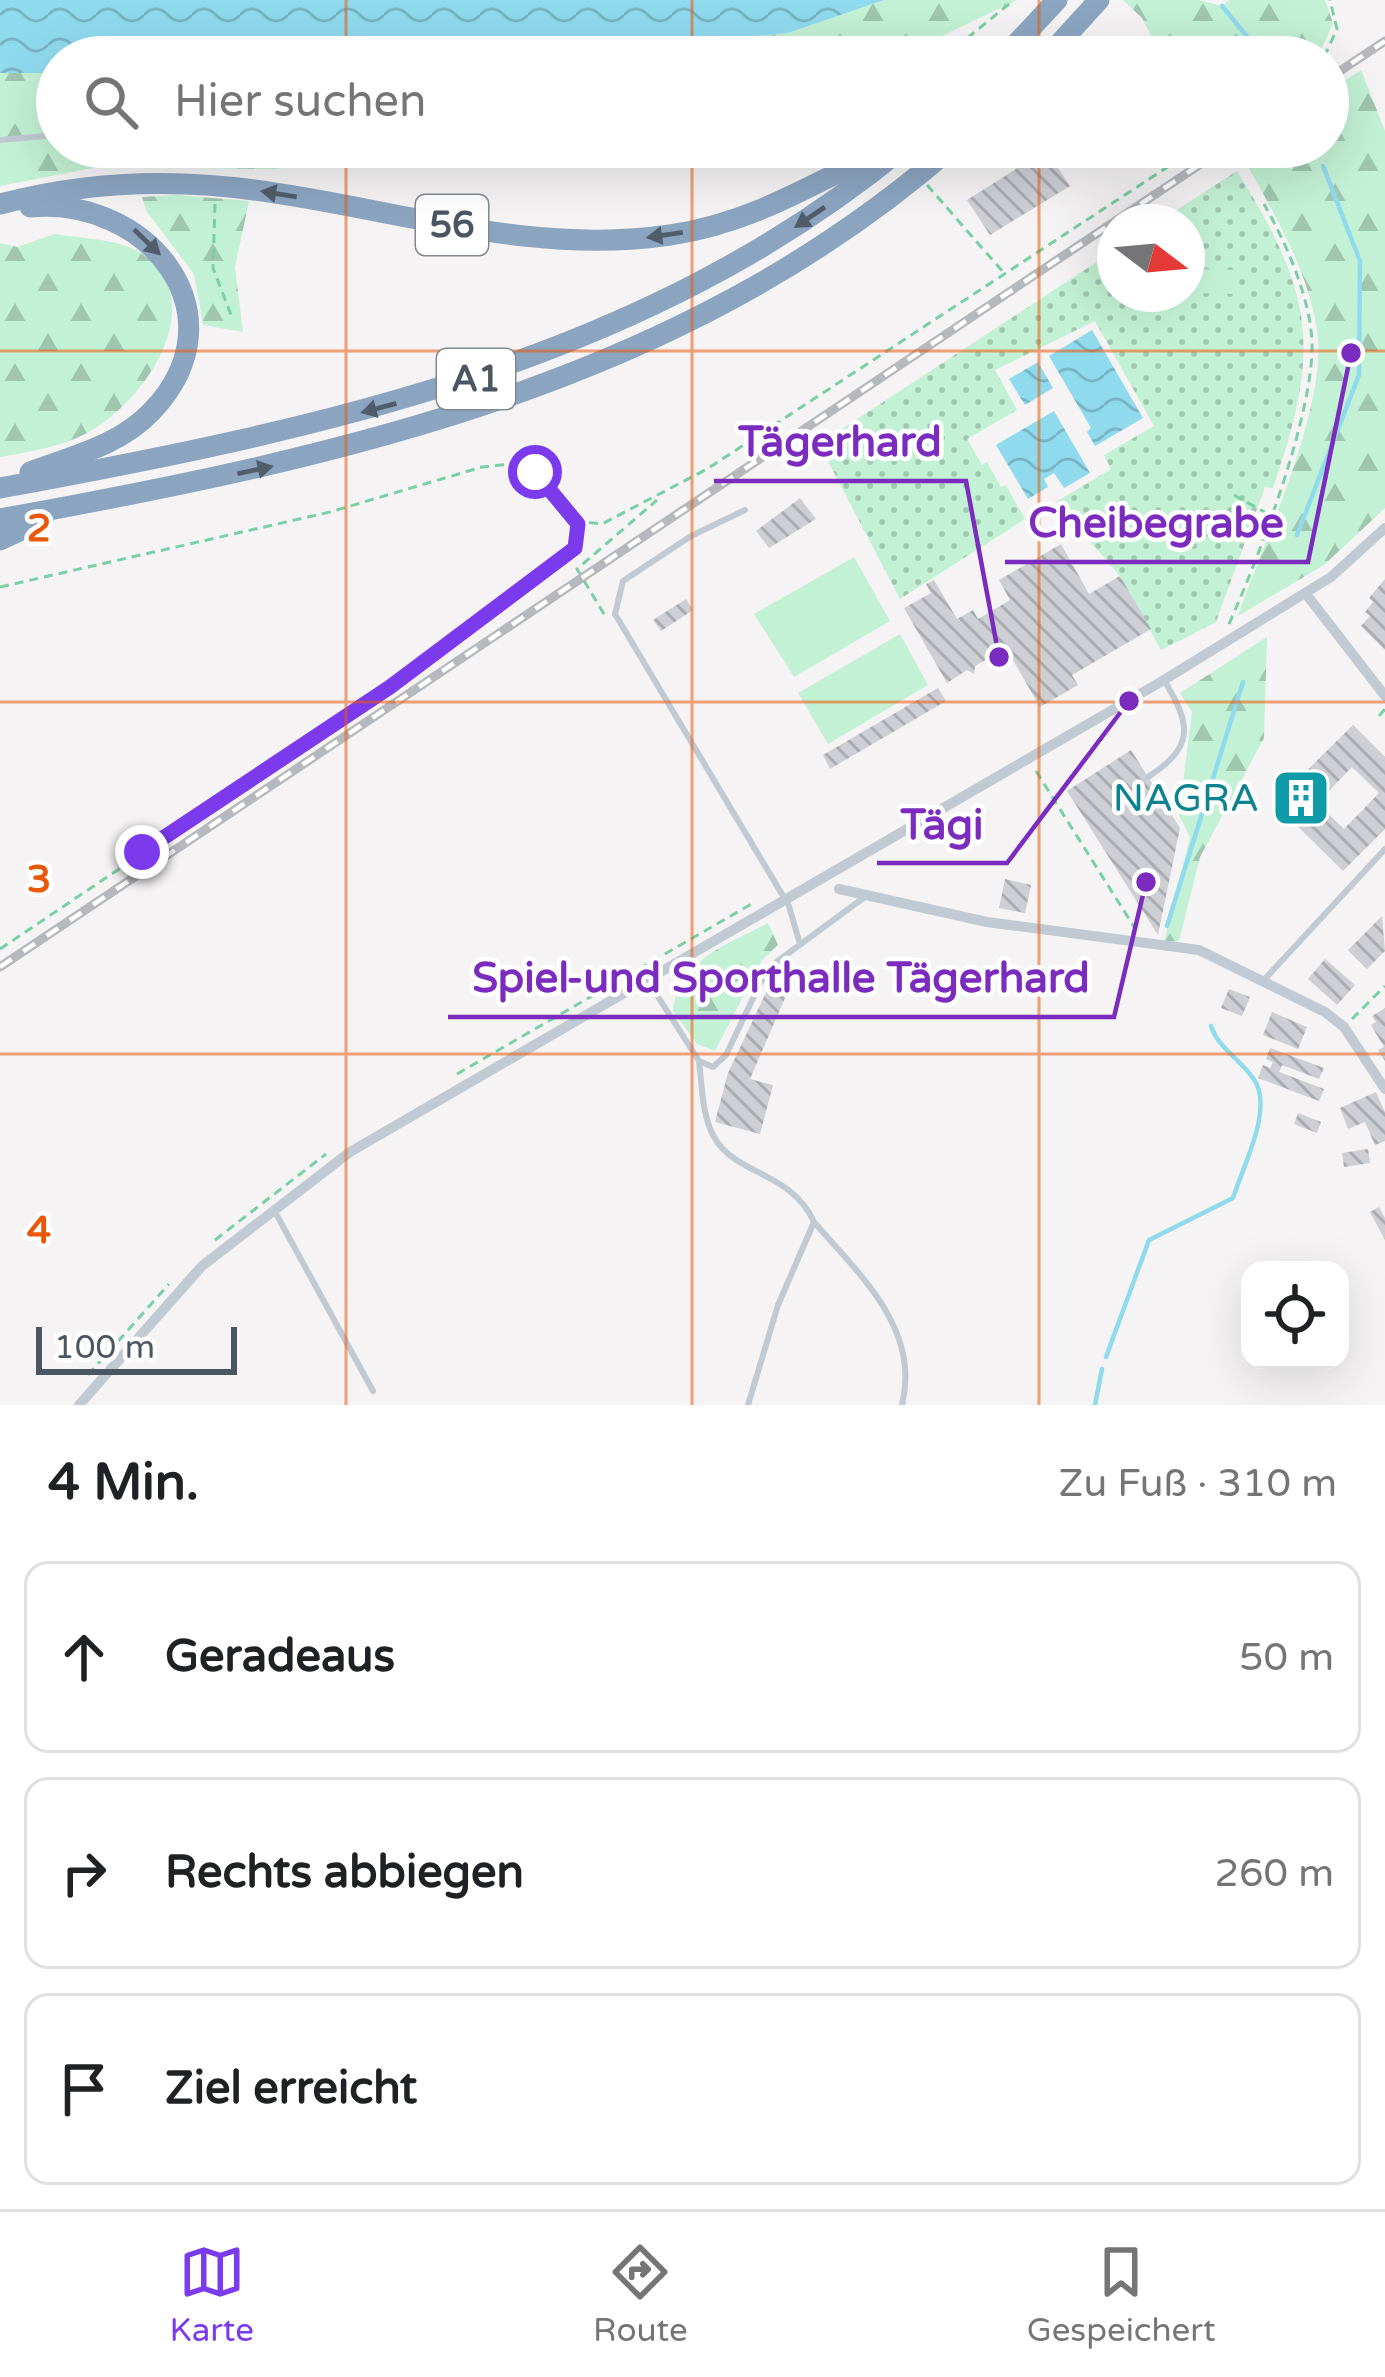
<!DOCTYPE html>
<html lang="de">
<head>
<meta charset="utf-8">
<style>
	:root { --surface:#fff; --page:#f6f6f6; --text:#202124; --muted:#757577; --line:#e0e0e0; --accent:#7c3aed }
	body { margin:0; font-family:"Varela Round",sans-serif; background:var(--page); color:var(--text) }
	.controls { position:absolute; right:36px; bottom:36px; display:grid; overflow:hidden; border-radius:24px; box-shadow:0 12px 48px #0002 }
	.controls button { width:108px; height:108px; display:grid; place-items:center; padding:0; border:0; border-bottom:3px solid var(--line); background:var(--surface); color:var(--text); font:60px sans-serif }
	.compass { position:absolute; left:1097px; top:204px; width:108px; height:108px; border-radius:50%; background:var(--surface); box-shadow:0 12px 48px #0002; rotate:106deg }
	.scale { position:absolute; left:36px; bottom:30px; width:201px; box-sizing:border-box; padding-left:12px; border:6px solid #4a5661; border-top:0; font-size:33px; line-height:42px; white-space:nowrap; color:#4a5661; -webkit-text-stroke:9px #fff; paint-order:stroke }
	.stop { position:absolute; width:36px; height:36px; margin:-27px; border:9px solid #7c3aed; border-radius:50%; background:#fff }
	.stop.end { background:#7c3aed; border-color:#fff; box-shadow:0 3px 12px #0008 }
	.list { margin:0; padding:0; list-style:none }
	h2 { display:flex; justify-content:space-between; align-items:center; height:156px; margin:0; padding:0 48px; font-size:51px }
	h2 small { font-size:39px; font-weight:400; color:var(--muted) }
	.list li { display:grid; grid-template-columns:78px 1fr auto; gap:36px; align-items:center; box-sizing:border-box; height:192px; margin:0 24px 24px; padding:0 24px; border:3px solid var(--line); border-radius:24px }
	.list b { display:block; font-size:45px; white-space:nowrap }
	.list em { font-size:39px; font-style:normal; color:var(--muted) }
	.icon { flex:none; width:66px; height:66px; fill:none; stroke:currentColor; stroke-width:2; stroke-linecap:round; stroke-linejoin:round }
	.map { position:relative; flex:none; width:1385px; height:1405px; overflow:hidden }
	.search { position:absolute; background:var(--surface); box-shadow:0 12px 48px #0002; left:36px; right:36px; top:36px; height:132px; display:flex; align-items:center; gap:30px; box-sizing:border-box; padding:0 42px; border-radius:66px; color:var(--muted); font-size:45px }
	.sheet { height:804px; background:var(--surface) }
	nav { display:flex; justify-content:space-around; align-items:center; box-sizing:border-box; height:168px; border-top:3px solid var(--line); background:var(--surface); font-size:33px; color:var(--muted) }
	nav a { display:grid; justify-items:center; gap:6px }
	nav .on { color:var(--accent) }
	.map>svg:first-child { display:block }
	.grass { fill:url(#grass-dots) }
	.forest { fill:url(#forest-firs) }
	.garden { fill:#c3f1d5 }
	.water { fill:url(#water-waves) }
	.lines { fill:none; stroke-linecap:round; stroke-linejoin:round }
	.stream { stroke:#90daee; stroke-width:4.5 }
	.building { fill:url(#building-back-hatch); fill-rule:evenodd }
	.path { stroke:#7ad0a6; stroke-width:3; stroke-dasharray:9 6; stroke-linecap:butt }
	.lane { stroke:#c1cad2; stroke-width:6 }
	.street { stroke:#c1cad2; stroke-width:10 }
	.highway { stroke:#8ba5c1; stroke-width:21 }
	.rail-casing { stroke:#b5b8bd; stroke-width:9 }
	.rail { stroke:#fff; stroke-width:4.5; stroke-dasharray:14; stroke-linecap:butt }
	.oneway { fill:#505e6b }
	.route { stroke:#7c3aed; stroke-width:15 }
	.grid { fill:none; stroke:#e8590c; stroke-width:3; stroke-opacity:0.55 }
	.labels { text-anchor:middle; dominant-baseline:central; stroke-width:9; stroke-linejoin:round; paint-order:stroke }
	.shield { fill:#fff; stroke:#808990; stroke-width:3 }
	.shield-label { font-size:36px; font-weight:bold; fill:#4a5661 }
	.culture-label { font-size:39px; fill:#0d838f; stroke:#fff; text-anchor:end }
	.grid-label { font-size:39px; text-anchor:middle; font-weight:bold; fill:#e8590c; stroke:#fff; stroke-width:9; stroke-linejoin:round; paint-order:stroke }
	.leader { fill:none; stroke:#7b2cbf; stroke-width:4.5 }
	.callout-dot { fill:#7b2cbf; stroke:#fff; stroke-width:4.5 }
	.callout-label { font-size:42px; text-anchor:middle; font-weight:bold; fill:#7b2cbf; stroke:#fff; stroke-width:9; stroke-linejoin:round; paint-order:stroke }
</style>
</head>
<body>
<div class="map">
<svg width="1385" height="1405" viewBox="0 0 1385 1405">
	<defs>
		<pattern id="grass-dots" width="8" height="8" patternUnits="userSpaceOnUse" patternTransform="scale(3)"><rect width="8" height="8" fill="#c3f1d5"/><path d="M2 2h.1M6 6h.1" fill="none" stroke="#a0c6b0" stroke-width="1.8" stroke-linecap="round"/></pattern>
		<pattern id="forest-firs" width="22" height="20" patternUnits="userSpaceOnUse" patternTransform="scale(3)"><rect width="22" height="20" fill="#c3f1d5"/><path d="M5 1l3.5 6h-7zM16 11l3.5 6h-7z" fill="#a0c6b0"/></pattern>
		<pattern id="water-waves" width="16" height="10" patternUnits="userSpaceOnUse" patternTransform="scale(3)"><rect width="16" height="10" fill="#90daee"/><path d="M0 5q4-4 8 0t8 0" fill="none" stroke="#78b4c4"/></pattern>
		<pattern id="building-back-hatch" width="6" height="6" patternUnits="userSpaceOnUse" patternTransform="scale(3)"><rect width="6" height="6" fill="#cdcfd5"/><path d="M-1 5l2 2M0 0l6 6M5-1l2 2" fill="none" stroke="#a8abb0"/></pattern>
	</defs>
	<rect width="100%" height="100%" fill="#f5f3f3"/>
	<path class="grass" d="M1237,171C1315,297 1321,348 1273,488L1265,487L1216,622L1161,650L1120,576L1056,502L1111,469L1104,455L1154,426L1095,321L995,370L1017,410L967,439L982,465L987,462L1001,487L1006,485L1025,519L900,599L819,444L1115,250V294H1187V222H1158Z"/>
	<g class="forest">
		<polygon points="884,0 1017,0 898,57 509,57 788,33"/>
		<polygon points="1123,0 1198,0 1222,6 1229,0 1325,0 1333,23 1318,57 1162,57 1142,18"/>
		<path d="M1361,70L1385,131V508L1324,565L1238,616C1263,543 1329,404 1317,330C1307,265 1271,209 1240,152L1247,147H1328V92Z"/>
		<polygon points="0,73 57,73 57,147 413,147 276,169 98,167 0,186"/>
		<polygon points="176,195 249,201 235,267 243,332 203,325 194,274 147,212 142,197"/>
		<path d="M55,234C82,239 123,238 145,256C213,309 138,410 81,436C56,448 27,452 0,457V243L17,247Z"/>
		<polygon points="1267,637 1264,738 1200,857 1179,941 1164,942 1190,837 1179,815 1192,712 1180,693"/>
		<path d="M768,923L778,945L762,960L715,1051L697,1044L673,1011C678,960 727,945 768,923Z"/>
	</g>
	<g class="garden">
		<polygon points="1197,269 1236,270 1236,294 1196,293"/>
		<polygon points="854,557 890,621 794,677 754,614"/>
		<polygon points="900,634 928,685 828,744 798,693"/>
	</g>
	<g class="water">
		<polygon points="0,0 884,0 788,33 622,49 509,57 57,57 57,73 0,73"/>
		<polygon points="1092,330 1143,418 1095,446 1087,432 1091,428 1049,356"/>
		<polygon points="1038,362 1053,388 1025,405 1009,379"/>
		<polygon points="1054,411 1090,473 1064,488 1054,473 1044,479 1048,487 1028,499 996,445"/>
	</g>
	<g class="lines">
		<g class="stream">
			<polyline points="1222,6 1250,40"/>
			<polyline points="1297,535 1359,375 1360,261 1323,166"/>
			<polyline points="1167,926 1243,682"/>
			<path d="M1106,1357L1149,1240L1233,1198C1243,1166 1275,1107 1253,1078C1240,1059 1218,1048 1211,1026"/>
			<polyline points="1095,1405 1102,1369"/>
		</g>
	</g>
	<g class="building">
		<polygon points="1046,150 1070,186 990,235 967,200"/>
		<polygon points="800,498 816,519 769,548 756,531"/>
		<polygon points="1061,544 1089,594 1120,576 1151,629 1072,675 1078,685 1040,707 1006,648 975,666 974,674 967,670 947,683 904,608 931,593 926,584 934,580 957,619 973,610 978,619 1010,600 999,580"/>
		<polygon points="1385,579 1385,650 1361,626 1370,616 1365,612 1373,602 1369,598"/>
		<polygon points="686,599 693,610 661,631 653,620"/>
		<polygon points="938,688 946,701 830,769 823,755"/>
		<path d="M1353,725L1385,757V829L1343,871L1274,803ZM1352,767L1379,793L1344,829L1317,803Z"/>
		<polygon points="1131,750 1180,828 1158,935 1067,791"/>
		<polygon points="1005,879 1031,885 1025,913 999,908"/>
		<polygon points="1382,916 1385,951 1367,969 1348,950"/>
		<polygon points="1325,959 1355,985 1337,1005 1308,979"/>
		<polygon points="770,984 788,991 750,1079 773,1085 760,1134 715,1122 728,1073"/>
		<polygon points="1229,989 1250,997 1242,1016 1221,1008"/>
		<polygon points="1385,1008 1385,1061 1378,1050 1384,1047 1371,1025 1376,1022 1372,1016"/>
		<polygon points="1272,1012 1307,1027 1298,1049 1263,1035"/>
		<polygon points="1270,1048 1324,1068 1319,1079 1282,1065 1279,1072 1324,1089 1319,1101 1258,1078 1263,1065 1270,1068 1273,1062 1266,1059"/>
		<polygon points="1376,1092 1385,1112 1385,1141 1375,1145 1365,1122 1348,1129 1340,1108"/>
		<polygon points="1298,1113 1321,1122 1317,1133 1294,1124"/>
		<polygon points="1368,1149 1370,1163 1344,1167 1342,1153"/>
		<polygon points="1379,1207 1385,1218 1385,1240 1370,1212"/>
	</g>
	<g class="lines">
		<g class="path">
			<polyline points="944,57 1014,0"/>
			<polyline points="1324,57 1337,29 1330,0"/>
			<polyline points="217,147 218,167"/>
			<polyline points="927,185 1004,273"/>
			<polyline points="215,204 213,268 233,320"/>
			<polyline points="1234,495 1268,514"/>
			<polyline points="0,587 330,512 482,467 510,464 535,472 570,520 602,524 707,469 1198,147"/>
			<polyline points="604,614 577,569 657,500"/>
			<path d="M1229,624C1259,557 1314,414 1312,342C1310,297 1286,243 1264,204"/>
			<polyline points="1379,716 1385,709"/>
			<polyline points="1036,771 1136,930"/>
			<polyline points="0,949 390,687 567,557 575,549 578,526"/>
			<polyline points="1352,1019 1385,986"/>
			<polyline points="457,1074 755,902"/>
			<polyline points="215,1240 326,1154"/>
			<polyline points="88,1375 169,1284"/>
		</g>
		<g class="lane">
			<polyline points="0,140 57,135"/>
			<polyline points="745,510 691,536 623,581 615,614 789,906 799,941"/>
			<path d="M1148,777C1194,747 1192,726 1164,680"/>
			<polyline points="648,981 699,1061 713,1067 726,1055 767,969 866,896"/>
			<polyline points="1263,981 1385,849"/>
			<path d="M699,1061C702,1085 702,1116 714,1137C736,1176 791,1171 814,1222L778,1305L748,1405"/>
			<polyline points="274,1210 373,1391"/>
			<path d="M814,1222C859,1274 921,1329 902,1405"/>
		</g>
		<g class="street">
			<polyline points="1306,594 1385,696"/>
			<polyline points="839,889 987,922 1199,950 1325,1012 1344,1027 1385,1089"/>
			<polyline points="79,1405 202,1266 350,1152 1164,680 1331,577 1385,528"/>
		</g>
		<g class="highway">
			<polyline points="1004,57 1057,0"/>
			<polyline points="1047,57 1099,0"/>
			<path d="M0,204C84,182 167,178 254,190C392,208 529,256 670,235C752,223 815,183 889,147"/>
			<path d="M30,207C148,196 243,314 153,410C121,445 73,456 30,472"/>
			<path d="M0,488C322,429 645,361 904,147"/>
			<path d="M0,519C342,457 682,383 952,147"/>
			<polyline points="0,540 43,520"/>
		</g>
		<defs>
			<g id="rail">
				<polyline points="1328,79 1385,41"/>
				<polyline points="0,967 1226,147"/>
			</g>
		</defs>
		<use href="#rail" class="rail-casing"/>
		<use href="#rail" class="rail"/>
	</g>
	<defs><path id="oneway-solid" d="M-6-.8H1V-3.2L6.5 0L1 3.2V.8H-6Z" transform="scale(3)"/></defs>
	<g class="oneway">
		<use href="#oneway-solid" transform="translate(279 194) rotate(-171)"/>
		<use href="#oneway-solid" transform="translate(810 217) rotate(146)"/>
		<use href="#oneway-solid" transform="translate(665 235) rotate(172)"/>
		<use href="#oneway-solid" transform="translate(147 242) rotate(44)"/>
		<use href="#oneway-solid" transform="translate(379 408) rotate(165)"/>
		<use href="#oneway-solid" transform="translate(255 470) rotate(-12)"/>
	</g>
	<g class="lines">
		<polyline class="route" points="142,852 390,687 575,548 578,524 535,472"/>
	</g>
	<path class="grid" d="M346,0V57M692,0V57M1039,0V57M346,147V1405M692,147V1405M1039,147V1405M0,351H1385M0,702H1385M0,1054H1385"/>
	<defs>
		<symbol id="building-square" viewBox="-11 -11 22 22"><rect x="-9" y="-9" width="18" height="18" rx="4" fill="#0f9aa8" stroke="#fff"/><path d="M-4-6H4V6H1V3H-1V6H-4ZM-2.5-4.3h1.7v1.8h-1.7ZM.8-4.3h1.7v1.8H.8ZM-2.5-1h1.7V.8h-1.7ZM.8-1h1.7V.8H.8Z" fill="#fff"/></symbol>
	</defs>
	<g fill-rule="evenodd">
		<use href="#building-square" x="1268" y="765" width="66" height="66"/>
	</g>
	<g class="labels">
		<g class="shield">
			<rect x="416" y="195" width="72" height="60" rx="9"/>
			<rect x="437" y="349" width="78" height="60" rx="9"/>
		</g>
		<g class="shield-label">
			<text x="452" y="225">56</text>
			<text x="476" y="379">A1</text>
		</g>
		<g class="culture-label">
			<text x="1259" y="798">NAGRA</text>
		</g>
	</g>
	<g class="grid-label">
		<text x="39" y="541">2</text>
		<text x="39" y="892">3</text>
		<text x="39" y="1243">4</text>
	</g>
	<path class="leader" d="M999 657L966 481H714M1351 353L1308 562H1005M1129 701L1007 863H877M1146 882L1114 1017H448"/>
	<g class="callout-dot">
		<circle cx="999" cy="657" r="12"/>
		<circle cx="1351" cy="353" r="12"/>
		<circle cx="1129" cy="701" r="12"/>
		<circle cx="1146" cy="882" r="12"/>
	</g>
	<g class="callout-label">
		<text x="840" y="456">Tägerhard</text>
		<text x="1156" y="537">Cheibegrabe</text>
		<text x="942" y="839">Tägi</text>
		<text x="781" y="992">Spiel-und Sporthalle Tägerhard</text>
	</g>
</svg>
<div class="controls">
<button><svg class="icon" aria-label="locate" viewBox="0 0 24 24"><circle cx="12" cy="12" r="6"/><path d="M12 2v4M12 18v4M2 12h4M18 12h4"/></svg></button>
</div>
<svg class="compass" viewBox="-18 -18 36 36"><path d="M0-13l5 13h-10z" fill="#e53935"/><path d="M0 13l5-13h-10z" fill="#757577"/></svg>
<div class="scale">100 m</div>
<div class="stop" style="left:535px;top:472px"></div>
<div class="stop end" style="left:142px;top:852px"></div>
<div class="search"><svg class="icon" aria-label="search" viewBox="0 0 24 24"><circle cx="10" cy="10" r="6"/><path d="M15 15l6 6"/></svg>Hier suchen</div>
</div>
<section class="sheet">
<h2>4 Min.<small>Zu Fuß · 310 m</small></h2>
<ul class="list">
<li><svg class="icon" aria-label="ahead" viewBox="0 0 24 24"><path d="M12 20V5M6 11l6-6 6 6"/></svg><div><b>Geradeaus</b></div><em>50 m</em></li>
<li><svg class="icon" aria-label="right" viewBox="0 0 24 24"><path d="M7 20v-9h11M14 6l5 5-5 5"/></svg><div><b>Rechts abbiegen</b></div><em>260 m</em></li>
<li><svg class="icon" aria-label="arrive" viewBox="0 0 24 24"><path d="M6 21V4h12l-3 4 3 4H6"/></svg><div><b>Ziel erreicht</b></div></li>
</ul>
</section>
<nav>
<a class="on"><svg class="icon" aria-label="map" viewBox="0 0 24 24"><path d="M3 6l6-2 6 2 6-2v14l-6 2-6-2-6 2zM9 4v14M15 6v14"/></svg>Karte</a>
<a><svg class="icon" aria-label="directions" viewBox="0 0 24 24"><path d="M12 3l9 9-9 9-9-9zM9 14v-3h6M13 9l2 2-2 2"/></svg>Route</a>
<a><svg class="icon" aria-label="saved" viewBox="0 0 24 24"><path d="M7 4h10v16l-5-4-5 4z"/></svg>Gespeichert</a>
</nav>
</body>
</html>
